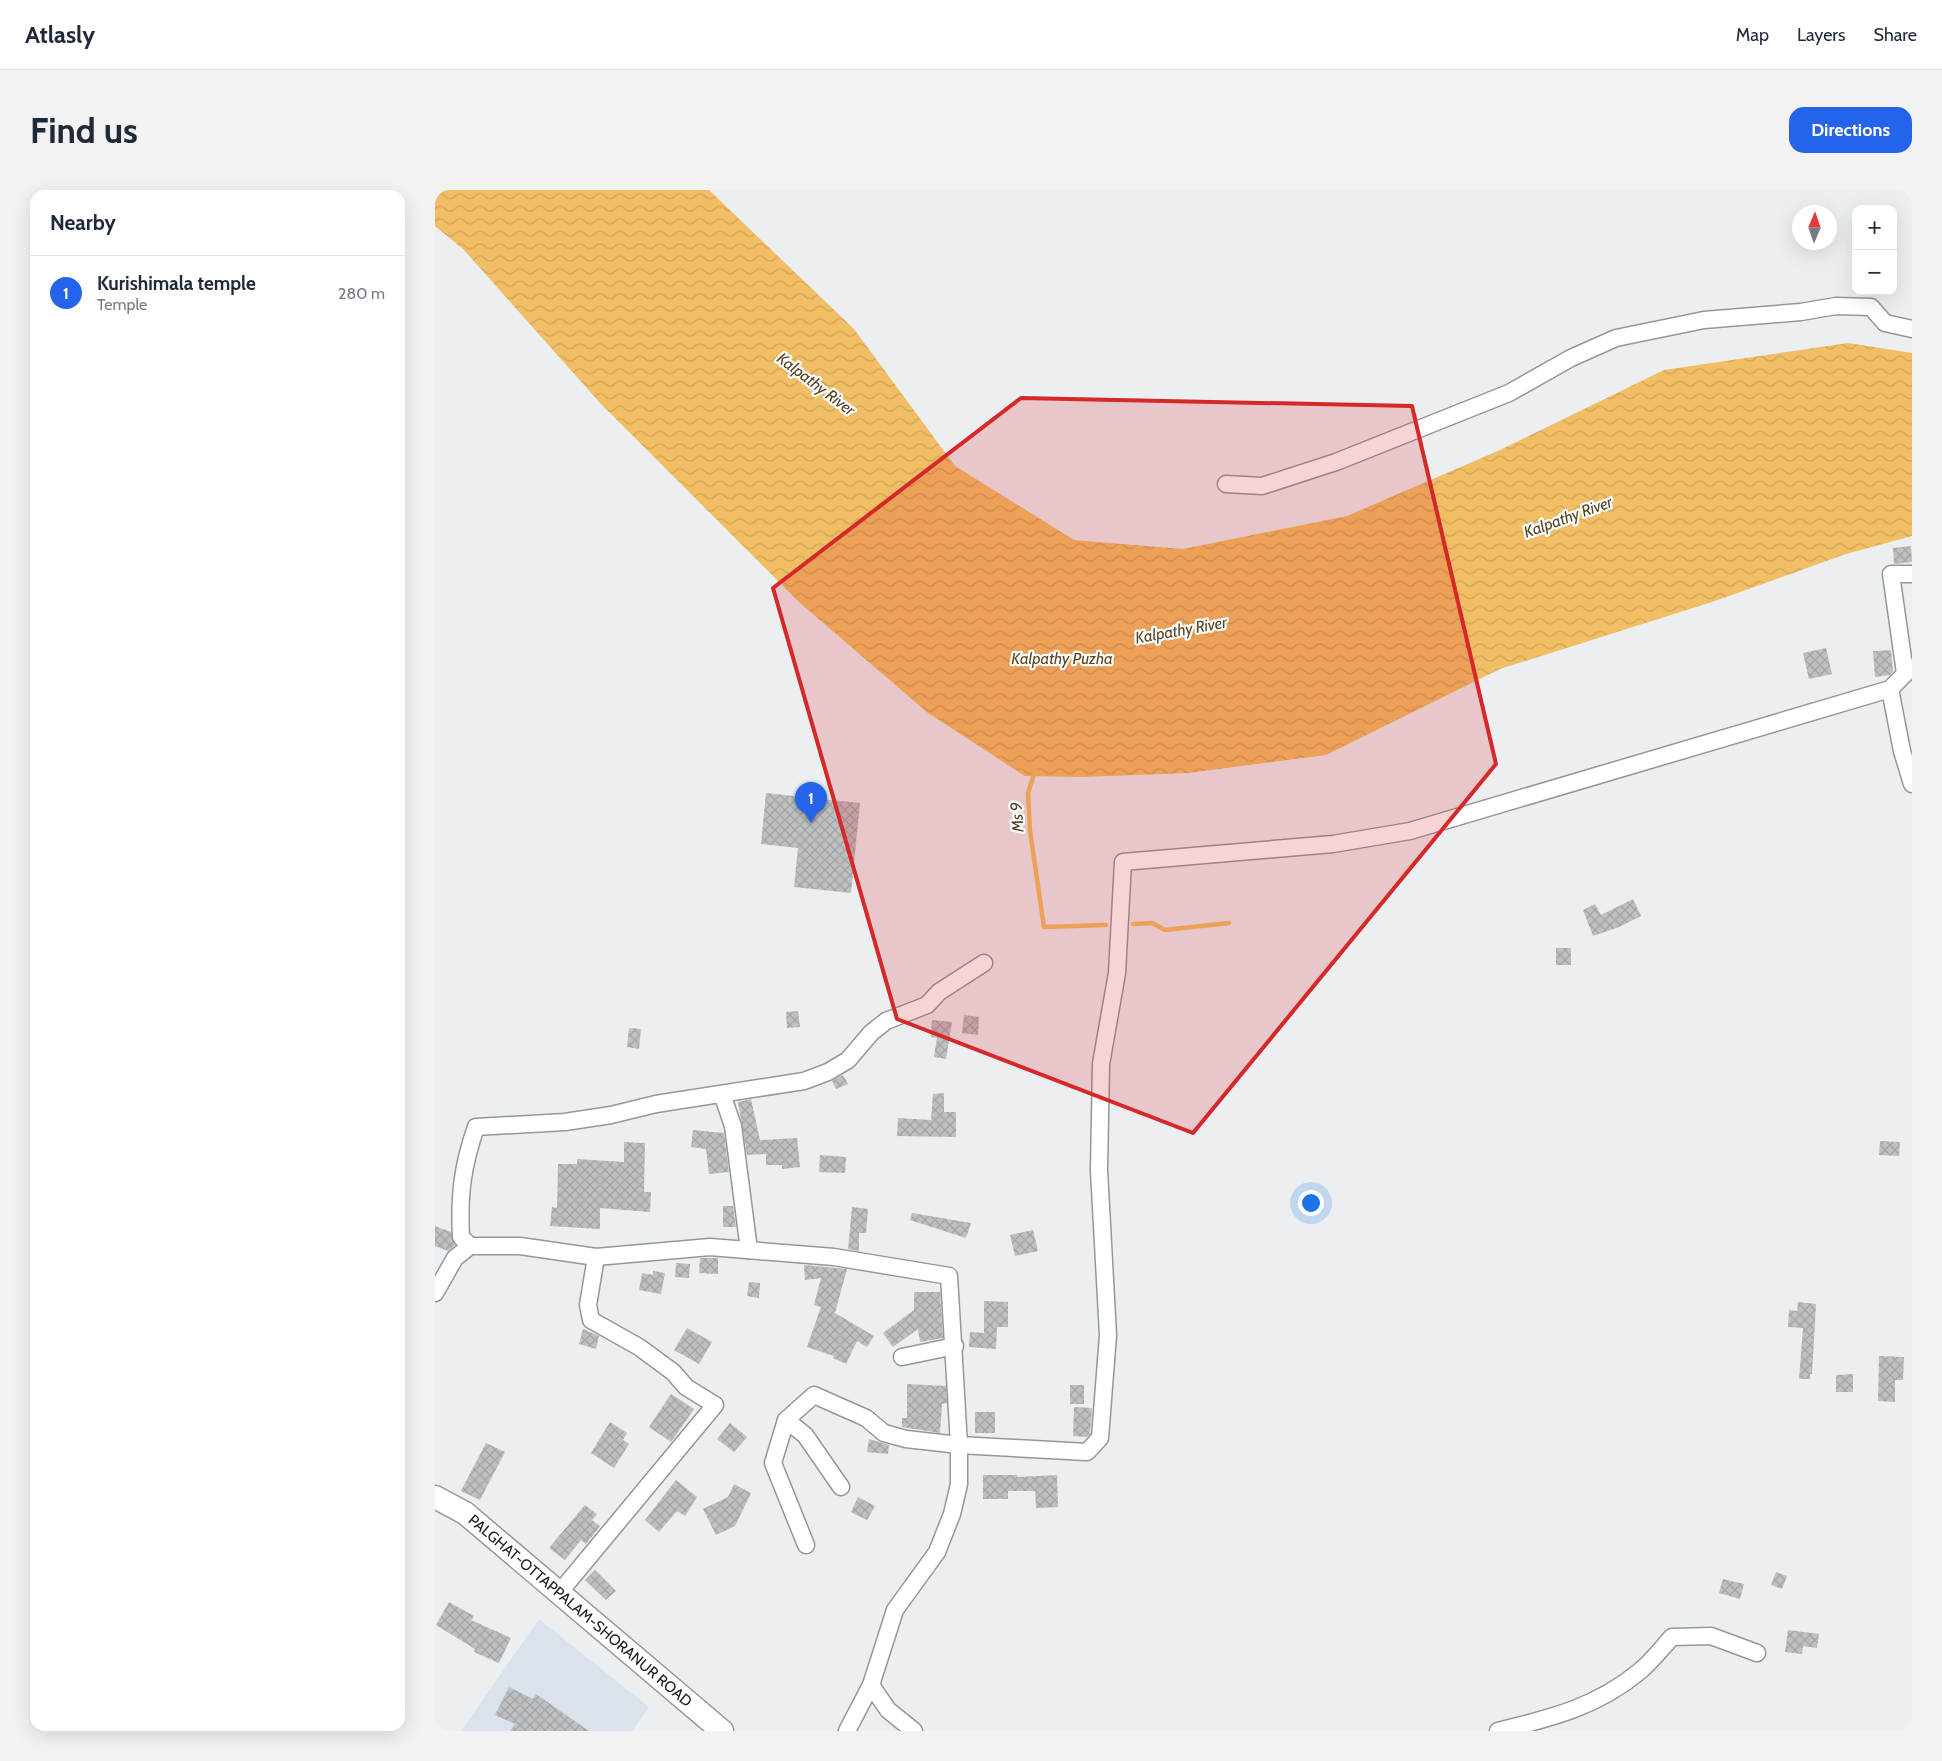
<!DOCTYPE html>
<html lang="en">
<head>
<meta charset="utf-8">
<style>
	:root { --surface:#fff; --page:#f2f2f3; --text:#1f2937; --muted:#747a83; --line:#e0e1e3; --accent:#2563eb }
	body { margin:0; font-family:Cabin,sans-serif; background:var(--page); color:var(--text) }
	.controls { position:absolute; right:15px; top:15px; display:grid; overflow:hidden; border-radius:10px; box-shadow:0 5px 20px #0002 }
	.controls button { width:45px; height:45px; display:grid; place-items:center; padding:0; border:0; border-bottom:1px solid var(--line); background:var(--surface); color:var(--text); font:25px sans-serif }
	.compass { position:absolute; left:1357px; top:15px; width:45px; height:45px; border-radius:50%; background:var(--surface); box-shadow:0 5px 20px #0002; rotate:2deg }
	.you { position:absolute; left:875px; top:1012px; width:18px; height:18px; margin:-12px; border:4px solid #fff; border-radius:50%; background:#1a73e8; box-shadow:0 0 0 8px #1a73e833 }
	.badge { display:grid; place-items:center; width:32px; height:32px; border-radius:50%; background:var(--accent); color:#fff; font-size:16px; font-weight:700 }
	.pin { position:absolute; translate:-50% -41px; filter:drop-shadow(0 1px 2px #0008) }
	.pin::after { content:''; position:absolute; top:26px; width:18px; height:15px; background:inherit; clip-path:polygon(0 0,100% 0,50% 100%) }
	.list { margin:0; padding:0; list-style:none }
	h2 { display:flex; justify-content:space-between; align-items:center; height:65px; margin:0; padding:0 20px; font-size:21px }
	h2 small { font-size:16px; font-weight:400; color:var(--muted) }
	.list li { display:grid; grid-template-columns:32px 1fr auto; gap:15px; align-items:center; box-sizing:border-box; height:75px; padding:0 20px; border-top:1px solid var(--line) }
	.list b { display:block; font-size:19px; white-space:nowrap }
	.list p { margin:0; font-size:16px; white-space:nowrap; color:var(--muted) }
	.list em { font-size:16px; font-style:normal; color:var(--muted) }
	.map { position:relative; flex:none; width:1477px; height:1541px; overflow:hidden; border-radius:15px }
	header { display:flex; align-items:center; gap:30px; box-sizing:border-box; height:70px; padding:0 25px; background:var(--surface); border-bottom:1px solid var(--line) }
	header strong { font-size:24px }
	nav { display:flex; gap:28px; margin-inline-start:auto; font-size:18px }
	.intro { display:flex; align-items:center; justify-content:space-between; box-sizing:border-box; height:120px; padding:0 30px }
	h1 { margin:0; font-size:35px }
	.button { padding:12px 22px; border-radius:15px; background:var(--accent); color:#fff; font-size:18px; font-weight:700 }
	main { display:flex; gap:30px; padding:0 30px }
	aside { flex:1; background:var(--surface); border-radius:15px; box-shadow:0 5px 20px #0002 }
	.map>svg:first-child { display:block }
	.built { fill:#dae3eb }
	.water { fill:url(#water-waves) }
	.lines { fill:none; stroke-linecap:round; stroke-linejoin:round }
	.stream { stroke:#f2be65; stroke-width:4.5 }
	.building { fill:url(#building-cross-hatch) }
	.street-casing { stroke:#949799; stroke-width:19 }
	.secondary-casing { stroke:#949799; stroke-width:25 }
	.street { stroke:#fff; stroke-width:16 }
	.secondary { stroke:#fff; stroke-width:22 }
	.marked { fill:#d62828; fill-opacity:0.2; stroke:#d62828; stroke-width:4; stroke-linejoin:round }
	.labels { text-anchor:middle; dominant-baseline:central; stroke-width:4.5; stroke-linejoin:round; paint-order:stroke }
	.street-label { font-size:15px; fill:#1b1d1e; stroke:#f9fcff }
	.water-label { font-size:16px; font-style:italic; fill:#5a451f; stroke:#f9fcff }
</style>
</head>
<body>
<header>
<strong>Atlasly</strong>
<nav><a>Map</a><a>Layers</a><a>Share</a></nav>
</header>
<div class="intro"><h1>Find us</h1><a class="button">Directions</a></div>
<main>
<aside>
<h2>Nearby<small></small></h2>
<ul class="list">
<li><span class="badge">1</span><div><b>Kurishimala temple</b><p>Temple</p></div><em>280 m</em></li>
</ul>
</aside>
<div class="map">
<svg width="1477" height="1541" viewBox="0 0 1477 1541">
	<defs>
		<pattern id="water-waves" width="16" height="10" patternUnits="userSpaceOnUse" patternTransform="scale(1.25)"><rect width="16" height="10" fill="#f2be65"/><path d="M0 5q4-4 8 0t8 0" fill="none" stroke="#cfa357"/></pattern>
		<pattern id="building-cross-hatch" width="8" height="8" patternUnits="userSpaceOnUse" patternTransform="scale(1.25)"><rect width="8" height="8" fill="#bdc0c3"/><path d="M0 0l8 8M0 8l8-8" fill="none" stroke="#a2a5a7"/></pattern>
	</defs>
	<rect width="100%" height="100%" fill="#eceff2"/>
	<polygon class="built" points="104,1429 214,1517 197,1541 26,1541"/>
	<polygon class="water" points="0,0 274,0 419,139 520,276 639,350 748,359 912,326 1065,260 1229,180 1413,153 1477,163 1477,346 1411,364 1280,411 1065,479 891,565 753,583 647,587 590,586 493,523 365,413 165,213 28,59 0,36"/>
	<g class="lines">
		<g class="stream">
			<polyline points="600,581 593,603 595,641 609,737 671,735"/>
			<polyline points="698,734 717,733 730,740 794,733"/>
		</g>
	</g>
	<g class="building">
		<polygon points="1476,356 1477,372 1459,374 1458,358"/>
		<polygon points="1391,458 1397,484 1374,489 1368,463"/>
		<polygon points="1456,460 1458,481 1455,485 1440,487 1438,461"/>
		<polygon points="331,603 425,613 416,703 359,697 363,658 326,654"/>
		<polygon points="1198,709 1206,726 1184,737 1158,746 1148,720 1160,714 1166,725"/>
		<rect x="1121" y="758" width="15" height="17"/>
		<polygon points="363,821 365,837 352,838 351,822"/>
		<polygon points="529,825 544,827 543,845 527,843"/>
		<polygon points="497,830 517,832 511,869 499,867 502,848 496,847"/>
		<polygon points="194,838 206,839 204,859 192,857"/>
		<polygon points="408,885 413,894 401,899 397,891"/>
		<polygon points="509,903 509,922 521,922 521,947 462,946 463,928 496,930 498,904"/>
		<polygon points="316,909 325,950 362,948 365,977 347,979 347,975 331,975 331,964 312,965 303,912"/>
		<polygon points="258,940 289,943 294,982 274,984 271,959 256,957"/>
		<polygon points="1445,951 1465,952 1464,966 1444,965"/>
		<polygon points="189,952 210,953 209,1002 216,1002 215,1022 165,1018 165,1039 115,1036 117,1017 122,1018 123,974 142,974 142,969 189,972"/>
		<polygon points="385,965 411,967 410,983 384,982"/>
		<polygon points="288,1016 298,1016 301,1037 288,1037"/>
		<polygon points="417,1017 433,1019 431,1043 424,1043 424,1061 413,1059"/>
		<polygon points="477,1023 536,1033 531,1048 475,1030"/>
		<polygon points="0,1036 16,1042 20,1055 13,1061 0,1056"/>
		<polygon points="598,1040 603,1061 580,1066 575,1045"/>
		<polygon points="265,1068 283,1068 283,1084 264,1083"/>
		<polygon points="241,1073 255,1074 254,1088 240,1087"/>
		<polygon points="369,1075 412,1079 400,1123 439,1146 432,1157 422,1151 411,1174 398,1168 399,1166 372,1157 386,1117 379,1115 386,1088 370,1090"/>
		<polygon points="218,1081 230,1083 226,1104 204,1100 207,1083 218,1085"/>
		<polygon points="314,1092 325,1093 324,1108 312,1106"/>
		<polygon points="479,1102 505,1102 508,1148 485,1152 483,1139 458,1157 448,1143 479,1120"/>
		<polygon points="549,1111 573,1112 573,1137 562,1137 561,1159 534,1157 535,1142 549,1143"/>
		<polygon points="1363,1112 1381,1114 1377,1184 1375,1184 1375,1189 1364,1189 1368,1138 1353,1137 1354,1120 1362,1121"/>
		<polygon points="252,1138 277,1152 264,1174 239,1160"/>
		<polygon points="148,1139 164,1146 161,1159 144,1154"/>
		<polygon points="1444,1166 1469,1167 1468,1190 1460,1190 1460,1212 1443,1211"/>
		<polygon points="1418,1184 1418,1202 1401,1202 1401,1185"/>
		<polygon points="472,1194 511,1196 512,1213 507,1214 505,1243 467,1237 467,1228 472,1228"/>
		<rect x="635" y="1195" width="14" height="19"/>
		<polygon points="236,1204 259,1219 236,1252 214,1237"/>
		<polygon points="639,1217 657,1218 655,1244 652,1247 638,1246"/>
		<rect x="540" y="1222" width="20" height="21"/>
		<polygon points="175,1232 192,1243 188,1250 194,1254 179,1278 156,1263"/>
		<polygon points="295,1233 312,1247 299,1262 282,1249"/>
		<polygon points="434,1249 454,1255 453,1264 432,1262"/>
		<polygon points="51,1253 70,1262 45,1310 26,1301"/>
		<polygon points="548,1285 582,1285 582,1287 622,1285 623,1317 601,1318 600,1301 573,1301 573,1309 548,1309"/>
		<polygon points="241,1290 262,1307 250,1326 242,1321 224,1342 210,1330"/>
		<polygon points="299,1294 316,1303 300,1336 281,1345 268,1319 293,1307"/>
		<polygon points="423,1307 440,1316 432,1330 416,1322"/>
		<polygon points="150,1315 162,1324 157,1330 165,1336 151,1354 146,1350 130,1370 114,1358"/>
		<polygon points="160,1380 181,1401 171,1410 150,1390"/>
		<polygon points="1341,1382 1352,1386 1347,1399 1336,1395"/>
		<polygon points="1288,1389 1309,1394 1305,1409 1284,1403"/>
		<polygon points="14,1412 39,1426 36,1430 76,1448 64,1473 39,1462 40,1459 1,1435"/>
		<polygon points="1353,1440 1384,1444 1382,1458 1368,1456 1367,1464 1350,1462"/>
		<polygon points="74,1497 98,1509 101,1504 154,1541 75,1541 80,1534 60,1525"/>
	</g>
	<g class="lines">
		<defs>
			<g id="street">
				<polyline points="791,294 827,296 901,272 1074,203 1136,168 1181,148 1269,130 1366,122 1401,116 1436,117 1450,133 1477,139"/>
				<polyline points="1470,483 1456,384 1477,384"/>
				<polyline points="1455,499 1467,561 1477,594"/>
				<polyline points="287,904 298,936 314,1060"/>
				<path d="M35,1056L26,1047C24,1006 27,977 41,937L130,932L176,925L221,914L369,891L393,882L413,870L436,843L451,831L492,815L504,802L549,773"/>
				<polyline points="0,1103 20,1068 35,1056 85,1056 161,1067 275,1057 399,1067 514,1086 524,1255 652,1262 665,1248 673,1145 664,980 666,874 682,783 688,672 898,654 975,641 1455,499 1477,477"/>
				<polyline points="467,1167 520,1156"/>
				<polyline points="351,1230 379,1205 431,1228 449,1243 471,1249 524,1255 524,1294 517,1324 502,1362 460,1420 436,1495"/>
				<polyline points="371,1355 338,1273 351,1230 370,1245 406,1297"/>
				<polyline points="124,1403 280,1215 251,1197 238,1182 204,1157 156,1130 153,1115 161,1067"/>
				<polyline points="412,1541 436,1495 453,1520 479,1541"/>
				<path d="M1063,1541C1116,1528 1162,1517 1205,1481C1217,1471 1227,1458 1237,1447L1276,1446L1322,1463"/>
			</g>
			<g id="secondary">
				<path id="s1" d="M0,1307L30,1323L287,1541"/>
			</g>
		</defs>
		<use href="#street" class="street-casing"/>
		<use href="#secondary" class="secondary-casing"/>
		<use href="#street" class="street"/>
		<use href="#secondary" class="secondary"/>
	</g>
	<path class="marked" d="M586,208L977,216L1061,574L758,943L462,829L338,398Z"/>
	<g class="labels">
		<g class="street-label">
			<text stroke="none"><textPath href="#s1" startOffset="185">PALGHAT-OTTAPPALAM-SHORANUR ROAD</textPath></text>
		</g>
		<g class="water-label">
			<text transform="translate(381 194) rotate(37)">Kalpathy River</text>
			<text transform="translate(1133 327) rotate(-20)">Kalpathy River</text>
			<text transform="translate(746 440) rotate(-10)">Kalpathy River</text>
			<text x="627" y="468">Kalpathy Puzha</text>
			<text transform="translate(582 627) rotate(-94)">Ms 9</text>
		</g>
	</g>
</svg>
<div class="controls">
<button>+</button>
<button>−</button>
</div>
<svg class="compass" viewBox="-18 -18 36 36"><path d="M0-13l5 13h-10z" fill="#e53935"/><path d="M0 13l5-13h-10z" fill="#747a83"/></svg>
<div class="you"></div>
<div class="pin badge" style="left:376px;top:633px">1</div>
</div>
</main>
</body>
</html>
